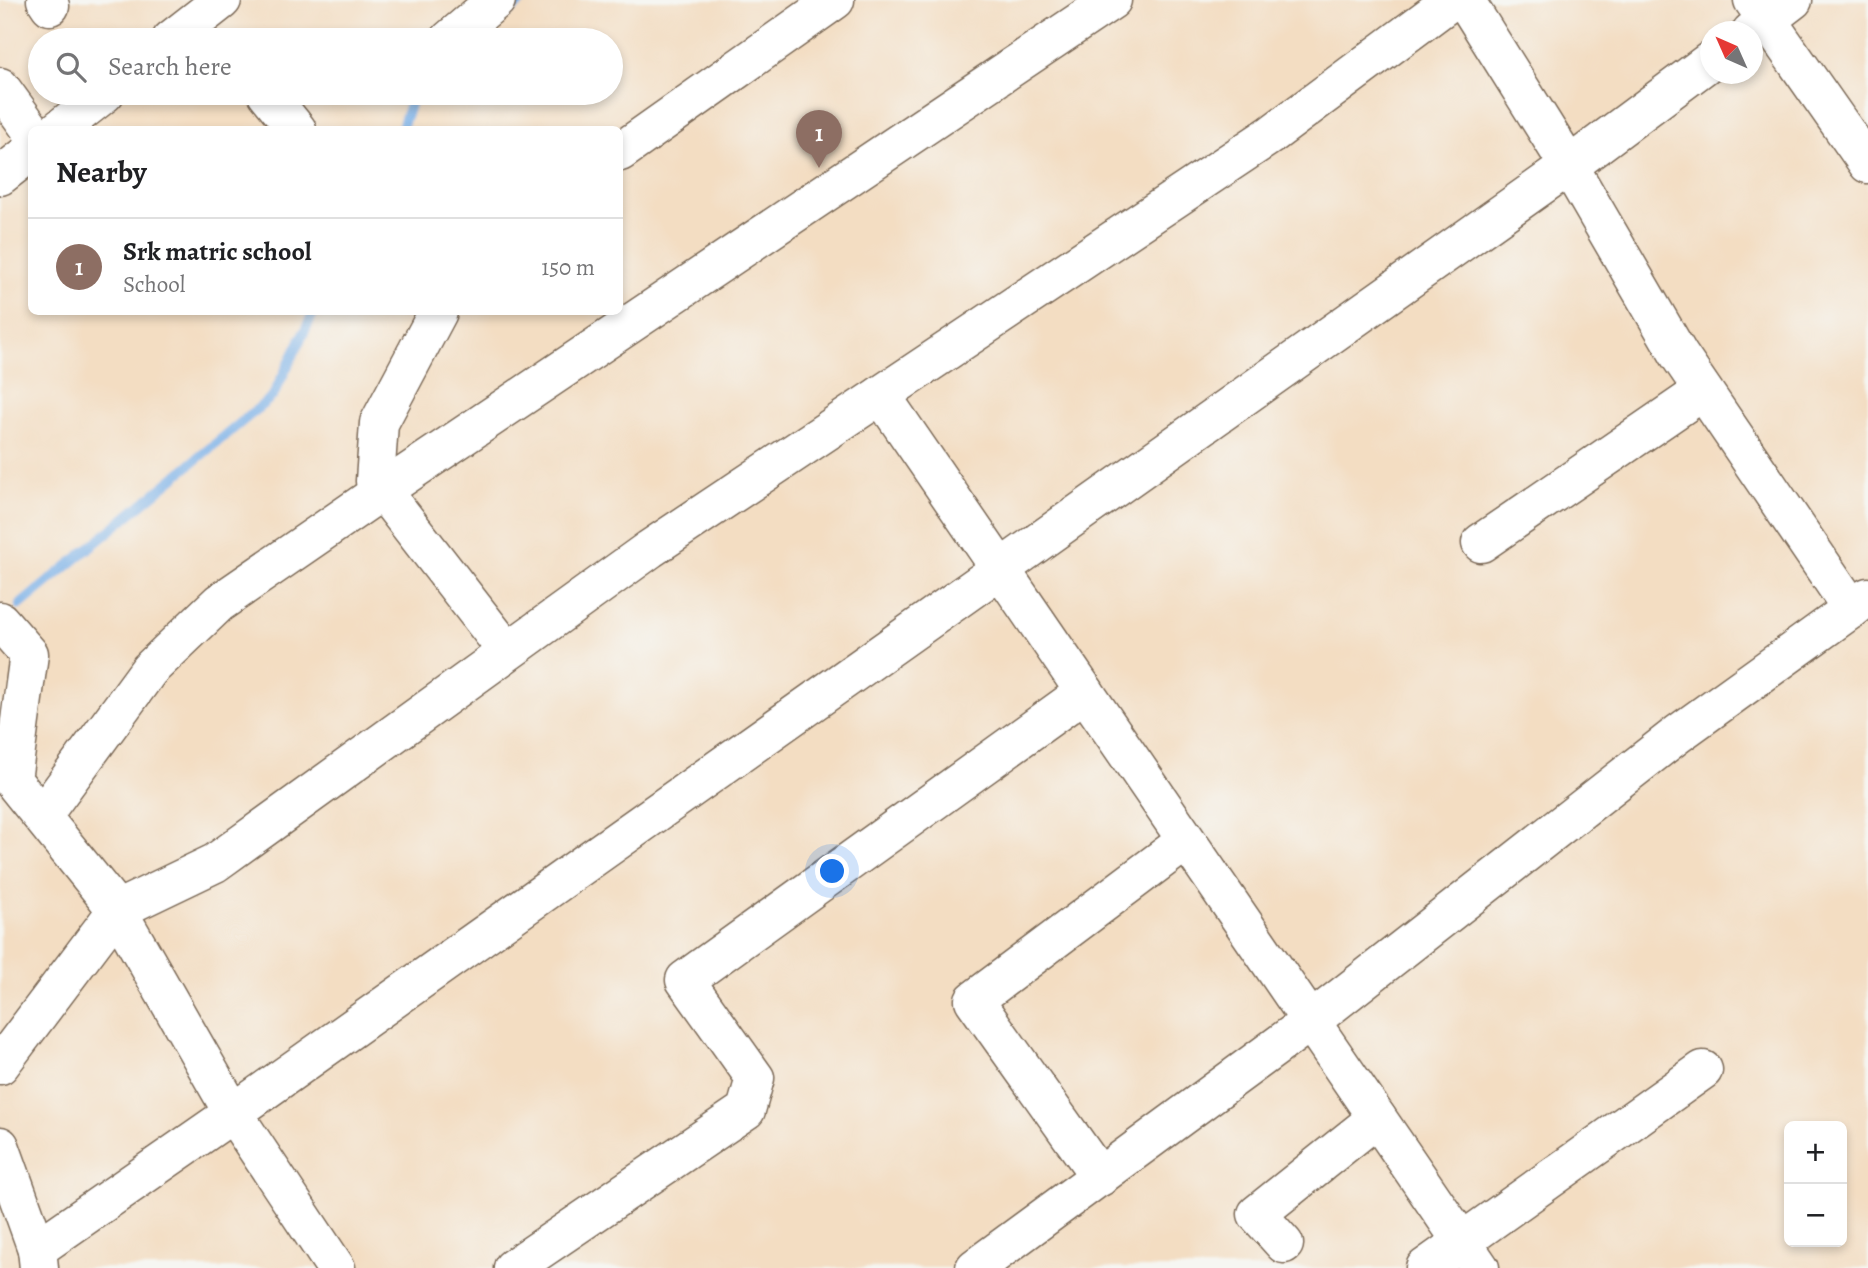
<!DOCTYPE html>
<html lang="en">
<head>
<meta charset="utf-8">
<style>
	:root { --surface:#fff; --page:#f6f6f6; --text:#202124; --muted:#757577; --line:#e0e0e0; --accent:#7c3aed }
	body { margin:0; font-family:Alegreya,serif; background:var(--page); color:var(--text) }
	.controls { position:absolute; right:21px; bottom:21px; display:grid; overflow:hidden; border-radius:10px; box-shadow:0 4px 10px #0003 }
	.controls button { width:63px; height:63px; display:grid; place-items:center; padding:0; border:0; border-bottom:2px solid var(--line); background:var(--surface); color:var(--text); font:35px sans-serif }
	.compass { position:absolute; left:1700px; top:21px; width:63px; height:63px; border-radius:50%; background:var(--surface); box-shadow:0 4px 10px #0003; rotate:315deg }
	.you { position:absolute; left:833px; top:872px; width:24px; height:24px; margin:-18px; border:5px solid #fff; border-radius:50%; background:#1a73e8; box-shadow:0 0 0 10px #1a73e833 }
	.badge { display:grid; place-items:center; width:46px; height:46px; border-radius:50%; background:var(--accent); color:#fff; font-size:23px; font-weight:700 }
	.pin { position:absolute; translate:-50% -58px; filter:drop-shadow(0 2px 4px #0008) }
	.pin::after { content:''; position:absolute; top:37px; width:24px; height:21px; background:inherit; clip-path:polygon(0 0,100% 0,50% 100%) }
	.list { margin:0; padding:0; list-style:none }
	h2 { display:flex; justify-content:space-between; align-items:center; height:91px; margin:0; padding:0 28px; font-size:30px }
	h2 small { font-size:23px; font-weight:400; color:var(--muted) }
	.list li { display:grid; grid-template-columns:46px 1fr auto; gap:21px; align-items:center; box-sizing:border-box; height:98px; padding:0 28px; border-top:2px solid var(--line) }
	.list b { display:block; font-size:26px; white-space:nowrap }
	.list p { margin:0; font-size:23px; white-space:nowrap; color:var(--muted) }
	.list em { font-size:23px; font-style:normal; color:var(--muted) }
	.icon { flex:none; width:38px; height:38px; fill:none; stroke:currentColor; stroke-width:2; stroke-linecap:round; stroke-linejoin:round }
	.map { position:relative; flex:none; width:1868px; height:1268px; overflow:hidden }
	.search { position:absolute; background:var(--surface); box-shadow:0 4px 10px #0003; left:28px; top:28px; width:595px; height:77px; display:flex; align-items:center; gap:18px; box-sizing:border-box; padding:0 24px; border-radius:38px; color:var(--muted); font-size:26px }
	.panel { position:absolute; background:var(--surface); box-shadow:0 4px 10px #0003; left:28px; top:126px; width:595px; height:189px; border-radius:10px }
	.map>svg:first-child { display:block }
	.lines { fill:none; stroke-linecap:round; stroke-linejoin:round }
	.stream { stroke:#78afe7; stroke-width:10 }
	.minor-casing { stroke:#7b6957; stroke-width:41 }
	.minor { stroke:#fff; stroke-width:38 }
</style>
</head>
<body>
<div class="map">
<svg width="1868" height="1268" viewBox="0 0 1868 1268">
	<rect width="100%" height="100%" fill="#f6f6f2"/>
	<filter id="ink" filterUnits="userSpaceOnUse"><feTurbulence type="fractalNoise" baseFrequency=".0143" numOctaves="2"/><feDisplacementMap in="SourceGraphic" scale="14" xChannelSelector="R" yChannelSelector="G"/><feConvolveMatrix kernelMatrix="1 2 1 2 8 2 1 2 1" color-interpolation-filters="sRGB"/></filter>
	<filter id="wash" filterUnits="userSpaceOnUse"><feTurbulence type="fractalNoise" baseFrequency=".00686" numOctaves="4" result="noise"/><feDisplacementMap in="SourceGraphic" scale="28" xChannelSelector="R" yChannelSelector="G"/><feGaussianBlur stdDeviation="1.57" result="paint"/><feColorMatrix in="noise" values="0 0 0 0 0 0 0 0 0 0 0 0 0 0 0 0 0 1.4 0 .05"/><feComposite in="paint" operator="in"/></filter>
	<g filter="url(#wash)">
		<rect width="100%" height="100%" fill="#f3ddc2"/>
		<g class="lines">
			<g class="stream">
				<polyline points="504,15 523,0"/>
				<polyline points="401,130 414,93"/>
				<polyline points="20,605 273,396 314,312"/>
			</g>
		</g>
	</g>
	<g filter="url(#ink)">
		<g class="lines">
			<defs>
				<g id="minor">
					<polyline points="46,0 50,6"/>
					<polyline points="1465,0 1569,166 1710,61"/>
					<polyline points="1753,0 1868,164"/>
					<polyline points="1751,32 1793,0"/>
					<polyline points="171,40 222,0"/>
					<polyline points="449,40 496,0"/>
					<polyline points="0,87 32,131"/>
					<polyline points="267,93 297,130"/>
					<polyline points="58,130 105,93"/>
					<polyline points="620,152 835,0"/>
					<polyline points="0,176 32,151"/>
					<polyline points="438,312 379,423 375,481 507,651"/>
					<polyline points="881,395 1480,1268"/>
					<polyline points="1481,543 1703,391"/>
					<polyline points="0,621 29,654 12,780 117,910 233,1113 336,1268"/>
					<polyline points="42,816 149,670 219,603 383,490 1112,0"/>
					<polyline points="0,1065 117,910 215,863 650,549 1272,134 1452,0"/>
					<polyline points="0,1146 37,1249"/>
					<polyline points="1100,1177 974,1000 1186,841"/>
					<polyline points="1284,1244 1257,1214 1377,1118"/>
					<polyline points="39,1268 37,1249 233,1113 1569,166 1679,355 1852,609"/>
					<polyline points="513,1268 746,1110 755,1078 685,980 1085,692"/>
					<polyline points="975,1268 1311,1021 1678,734 1868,597"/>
					<polyline points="1425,1268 1703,1070"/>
				</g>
			</defs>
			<use href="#minor" class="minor-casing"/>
			<use href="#minor" class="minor"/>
		</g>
	</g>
</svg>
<div class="controls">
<button>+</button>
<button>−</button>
</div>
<svg class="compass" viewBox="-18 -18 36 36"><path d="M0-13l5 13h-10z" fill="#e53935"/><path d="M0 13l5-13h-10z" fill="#757577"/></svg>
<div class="you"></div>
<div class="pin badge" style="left:819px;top:168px;background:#8d6e63">1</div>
<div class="search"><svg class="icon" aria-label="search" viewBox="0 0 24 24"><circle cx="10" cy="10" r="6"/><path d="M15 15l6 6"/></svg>Search here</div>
<section class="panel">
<h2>Nearby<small></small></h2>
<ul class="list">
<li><span class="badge" style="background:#8d6e63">1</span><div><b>Srk matric school</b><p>School</p></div><em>150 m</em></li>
</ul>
</section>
</div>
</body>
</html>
